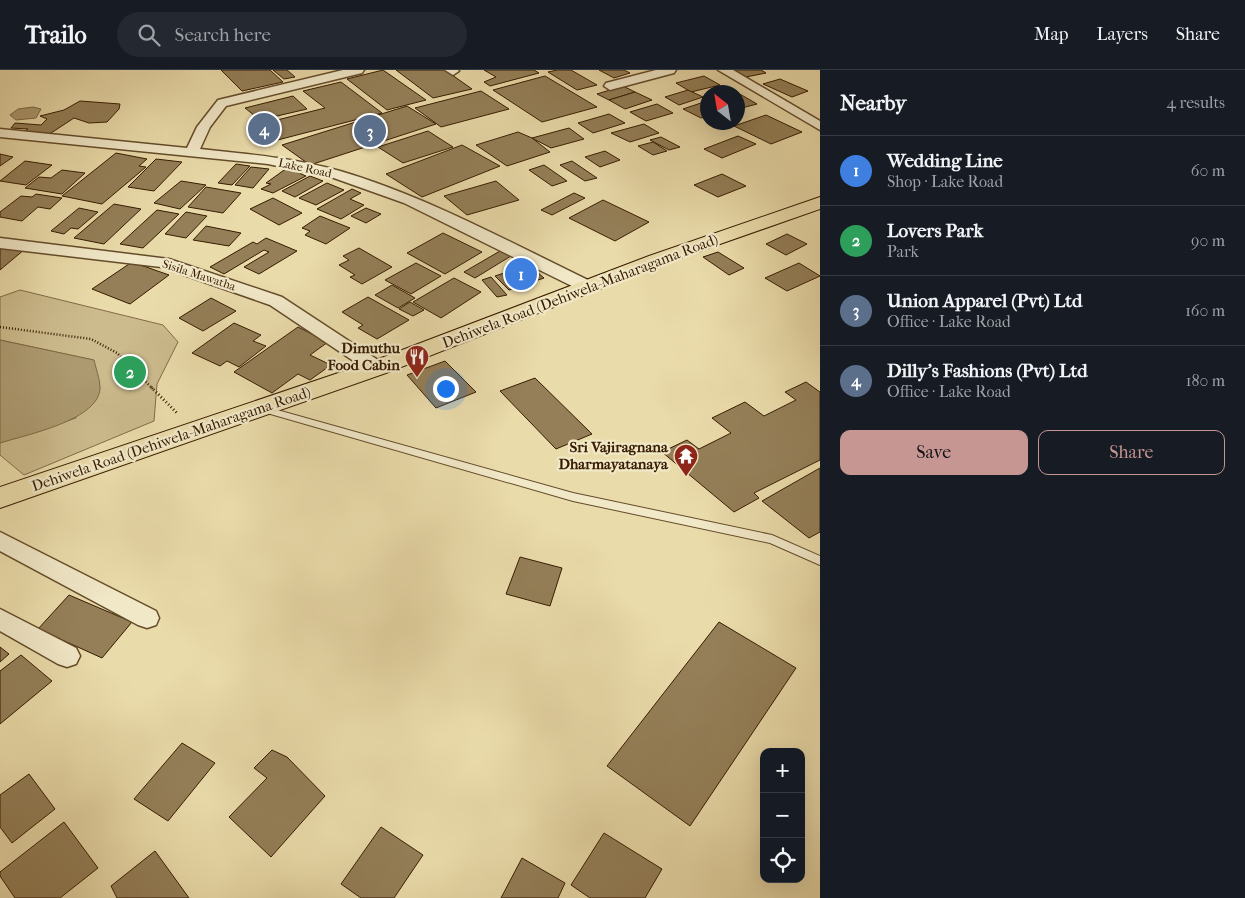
<!DOCTYPE html>
<html lang="en">
<head>
<meta charset="utf-8">
<style>
	:root { --surface:#171b24; --page:#242831; --text:#f1f3f6; --muted:#9ea1a6; --line:#363941; --accent:#c59692 }
	body { margin:0; font-family:"IM FELL French Canon",serif; background:var(--page); color:var(--text) }
	.controls { position:absolute; right:15px; bottom:15px; display:grid; overflow:hidden; border-radius:10px; box-shadow:0 5px 20px #0002 }
	.controls button { width:45px; height:45px; display:grid; place-items:center; padding:0; border:0; border-bottom:1px solid var(--line); background:var(--surface); color:var(--text); font:25px sans-serif }
	.compass { position:absolute; left:700px; top:15px; width:45px; height:45px; border-radius:50%; background:var(--surface); box-shadow:0 5px 20px #0002; rotate:329deg }
	.you { position:absolute; left:445px; top:318px; width:18px; height:18px; margin:-12px; border:4px solid #fff; border-radius:50%; background:#1a73e8; box-shadow:0 0 0 8px #1a73e833 }
	.badge { display:grid; place-items:center; width:32px; height:32px; border-radius:50%; background:var(--accent); color:#fff; font-size:16px; font-weight:700 }
	.pin { position:absolute; translate:-50% -50%; border:2px solid #fff; box-shadow:0 1px 5px #0006 }
	.list { margin:0; padding:0; list-style:none }
	h2 { display:flex; justify-content:space-between; align-items:center; height:65px; margin:0; padding:0 20px; font-size:21px }
	h2 small { font-size:16px; font-weight:400; color:var(--muted) }
	.list li { display:grid; grid-template-columns:32px 1fr auto; gap:15px; align-items:center; box-sizing:border-box; height:70px; padding:0 20px; border-top:1px solid var(--line) }
	.list b { display:block; font-size:19px; white-space:nowrap }
	.list p { margin:0; font-size:16px; white-space:nowrap; color:var(--muted) }
	.list em { font-size:16px; font-style:normal; color:var(--muted) }
	.actions { display:flex; gap:10px; padding:15px 20px }
	.actions a { flex:1; padding:11px 0; border:1px solid var(--accent); border-radius:10px; text-align:center; font-size:18px; color:var(--accent) }
	.actions .main { background:var(--accent); color:#111 }
	.icon { flex:none; width:28px; height:28px; fill:none; stroke:currentColor; stroke-width:2; stroke-linecap:round; stroke-linejoin:round }
	.map { position:relative; flex:none; width:820px; height:828px; overflow:hidden }
	header { display:flex; align-items:center; gap:30px; box-sizing:border-box; height:70px; padding:0 25px; background:var(--surface); border-bottom:1px solid var(--line) }
	header strong { font-size:24px }
	nav { display:flex; gap:28px; margin-inline-start:auto; font-size:18px }
	.search { width:350px; height:45px; background:var(--page); display:flex; align-items:center; gap:12px; box-sizing:border-box; padding:0 18px; border-radius:28px; color:var(--muted); font-size:19px }
	main { display:flex }
	aside { flex:1; background:var(--surface) }
	.map>svg:first-child { display:block }
	.green { fill:#ccbb8d; stroke:#826c46 }
	.water { fill:#ad9a70; stroke:#7e6843 }
	.building { fill:#947f58; stroke:#371c00 }
	.lines { fill:none; stroke-linecap:round; stroke-linejoin:round }
	.service-casing { stroke:#644c2a; stroke-width:2 }
	.minor-casing { stroke:#644c2a; stroke-width:3 }
	.primary-casing { stroke:#371c00; stroke-width:2 }
	.path-far1 { stroke:#371c00; stroke-width:2.5; stroke-dasharray:1 2; stroke-linecap:butt }
	.path { stroke:#371c00; stroke-width:3; stroke-dasharray:1 2.5; stroke-linecap:butt }
	.service { fill:#f1e8c8; fill-rule:evenodd }
	.minor { fill:#f1e8c8; fill-rule:evenodd }
	.primary { fill:#eadbaa; fill-rule:evenodd }
	.labels { text-anchor:middle; dominant-baseline:central; stroke-width:4.5; stroke-linejoin:round; paint-order:stroke }
	.far-street-label { font-size:12px; fill:#371c00; stroke:#f1e8c8 }
	.street-label { font-size:15px; fill:#371c00; stroke:#f1e8c8 }
	.poi-label { font-size:15px; font-weight:bold; fill:#371c00; stroke:#f1e8c8; text-anchor:end }
</style>
</head>
<body>
<header>
<strong>Trailo</strong>
<div class="search"><svg class="icon" aria-label="search" viewBox="0 0 24 24"><circle cx="10" cy="10" r="6"/><path d="M15 15l6 6"/></svg>Search here</div>
<nav><a>Map</a><a>Layers</a><a>Share</a></nav>
</header>
<main>
<div class="map">
<svg width="820" height="828" viewBox="0 0 820 828">
	<rect width="100%" height="100%" fill="#eadbaa"/>
	<filter id="stains"><feTurbulence type="fractalNoise" baseFrequency=".004" numOctaves="4"/><feColorMatrix values="0 0 0 0 .2 0 0 0 0 .09 0 0 0 0 .02 0 0 0 .5 -.17"/></filter>
	<radialGradient id="worn" r=".72"><stop offset=".6" stop-color="#630" stop-opacity="0"/><stop offset="1" stop-color="#630" stop-opacity=".3"/></radialGradient>
	<polygon class="green" points="20,220 163,255 178,272 157,314 154,351 24,405 0,385 0,373 76,348 93,290 0,270 0,227"/>
	<g class="water">
		<polygon points="33,37 41,39 36,48 16,50 10,45 18,39"/>
		<path d="M0,270L94,290C96,299 100,309 100,317C101,350 25,365 0,373Z"/>
	</g>
	<g class="building">
		<polygon points="221,0 270,0 283,12 242,21"/>
		<polygon points="273,0 287,0 295,7 284,9"/>
		<polygon points="383,0 426,30 387,40 347,9"/>
		<polygon points="396,0 445,0 472,19 433,28"/>
		<polygon points="484,0 534,0 539,3 490,16 484,12 496,7"/>
		<polygon points="557,0 571,0 597,15 577,20 548,2"/>
		<polygon points="599,0 624,0 630,3 614,8"/>
		<polygon points="727,0 761,0 766,3 741,8"/>
		<polygon points="545,6 597,37 542,52 493,20"/>
		<polygon points="704,6 720,15 691,22 676,13"/>
		<polygon points="780,9 808,21 792,27 763,14"/>
		<polygon points="341,12 382,43 266,73 249,57 325,38 303,21"/>
		<polygon points="623,16 635,22 609,30 597,24"/>
		<polygon points="688,20 703,27 679,35 665,27"/>
		<polygon points="481,21 509,39 441,57 415,38"/>
		<polygon points="635,22 652,30 625,39 609,30"/>
		<polygon points="738,23 757,34 738,39"/>
		<polygon points="293,26 307,39 260,50 245,38"/>
		<polygon points="80,31 120,34 119,39 107,52 89,53 74,48 48,65 24,62 28,59 11,58 15,53 41,55 47,49 40,46 64,40"/>
		<polygon points="701,33 708,36 708,46 701,48 683,39"/>
		<polygon points="657,34 673,43 646,51 630,42"/>
		<polygon points="407,36 436,54 310,95 282,75"/>
		<polygon points="609,44 625,53 593,63 578,53"/>
		<polygon points="766,45 802,62 771,74 734,56"/>
		<polygon points="644,54 659,63 630,72 611,63"/>
		<polygon points="569,58 584,69 551,78 532,68"/>
		<polygon points="428,61 453,77 403,93 378,77"/>
		<polygon points="518,62 532,68 550,82 507,96 476,75"/>
		<polygon points="738,66 756,74 722,88 704,79"/>
		<polygon points="661,67 680,77 669,80 650,70"/>
		<polygon points="653,72 667,81 653,85 638,76"/>
		<polygon points="462,75 500,96 422,127 386,104"/>
		<polygon points="605,81 620,90 600,97 585,87"/>
		<polygon points="116,83 147,89 139,96 146,97 102,134 62,126"/>
		<polygon points="0,84 13,87 0,96"/>
		<polygon points="156,89 182,92 154,121 128,117"/>
		<polygon points="25,91 52,95 26,115 0,111"/>
		<polygon points="572,91 597,108 585,111 560,95"/>
		<polygon points="236,94 250,96 232,115 218,113"/>
		<polygon points="544,95 567,111 552,116 529,100"/>
		<polygon points="251,97 269,99 253,118 235,115"/>
		<polygon points="287,98 306,106 273,123 261,119 271,114 266,113"/>
		<polygon points="62,100 85,103 62,124 25,118 39,107 51,108"/>
		<polygon points="722,104 746,116 718,127 694,115"/>
		<polygon points="310,106 323,111 295,127 282,121"/>
		<polygon points="181,111 206,115 180,139 154,133"/>
		<polygon points="496,111 519,130 467,145 444,126"/>
		<polygon points="327,113 344,120 316,135 299,128"/>
		<polygon points="206,117 241,123 223,143 188,137"/>
		<polygon points="352,119 361,123 350,129 364,135 341,149 317,139"/>
		<polygon points="574,123 585,128 552,145 541,140"/>
		<polygon points="36,124 62,128 50,139 38,137 22,151 0,147 0,142 21,126 32,127"/>
		<polygon points="273,128 302,143 279,155 250,139"/>
		<polygon points="603,130 649,152 615,171 569,148"/>
		<polygon points="114,134 141,139 104,174 74,168"/>
		<polygon points="79,138 98,142 78,159 71,158 64,164 51,161"/>
		<polygon points="366,138 381,144 366,153 351,146"/>
		<polygon points="157,140 179,144 143,178 120,174"/>
		<polygon points="186,142 207,146 186,168 165,164"/>
		<polygon points="320,146 350,158 326,174 305,165 310,161 302,158"/>
		<polygon points="206,156 241,163 229,176 193,170"/>
		<polygon points="443,163 482,182 445,204 407,183"/>
		<polygon points="787,164 807,174 786,185 766,174"/>
		<polygon points="266,168 297,181 259,204 244,197 269,182 264,180 224,204 210,197 253,172 257,174"/>
		<polygon points="0,174 25,179 0,200"/>
		<polygon points="359,178 392,197 362,214 350,207 355,205 339,195 349,190 343,186"/>
		<polygon points="500,181 511,186 475,208 464,202"/>
		<polygon points="718,182 744,198 729,205 703,187"/>
		<polygon points="132,192 169,205 130,234 92,219"/>
		<polygon points="416,193 441,206 411,224 385,210"/>
		<polygon points="799,193 820,206 787,221 765,208"/>
		<polygon points="529,195 544,208 509,220 495,206"/>
		<polygon points="491,207 507,225 497,227 482,210"/>
		<polygon points="454,208 481,222 441,248 413,232"/>
		<polygon points="392,215 415,228 398,238 375,225"/>
		<polygon points="368,227 409,250 377,269 358,258 363,255 342,242"/>
		<polygon points="211,228 236,241 203,261 179,248"/>
		<polygon points="410,232 424,240 413,246 399,239"/>
		<polygon points="234,253 261,265 253,271 266,276 239,297 227,291 220,296 192,283"/>
		<polygon points="298,257 328,272 310,285 331,295 310,310 298,304 272,323 234,302"/>
		<polygon points="445,291 476,322 436,338 407,305"/>
		<polygon points="535,308 592,364 556,379 500,321"/>
		<polygon points="806,312 820,322 820,390 754,423 759,428 734,442 662,382 687,370 699,379 731,363 712,348 745,332 764,346 796,330 785,322"/>
		<polygon points="820,398 820,462 809,468 762,431"/>
		<polygon points="520,487 562,498 550,536 506,524"/>
		<polygon points="69,525 132,552 102,588 38,559"/>
		<polygon points="719,552 796,598 690,756 607,696"/>
		<polygon points="0,577 9,584 0,592"/>
		<polygon points="21,585 52,611 0,654 0,601"/>
		<polygon points="182,673 215,693 168,751 134,729"/>
		<polygon points="272,680 287,687 325,726 271,787 229,747 267,708 254,698"/>
		<polygon points="29,704 55,739 12,773 0,757 0,725"/>
		<polygon points="64,752 98,798 60,828 15,828 0,806 0,802"/>
		<polygon points="381,757 423,785 394,828 361,828 341,814"/>
		<polygon points="604,763 662,799 645,828 590,828 571,815"/>
		<polygon points="155,781 189,828 117,828 111,816"/>
		<polygon points="522,788 565,813 558,828 501,828"/>
	</g>
	<g class="lines">
		<defs>
			<polygon id="service" points="263,336 573,423 772,465 820,486 820,495 770,473 573,431 260,341 258,339 260,337"/>
			<g id="minor">
				<path d="M343,0H364L362,3L226,36L210,57L200,79C247,84 294,88 340,101C428,127 511,173 594,213L596,217L594,221H582L404,133L331,107L268,94L0,67V59L187,78L197,57L218,30Z"/>
				<polygon points="445,0 458,0 459,1 453,5"/>
				<polygon points="656,0 676,0 674,3 610,20 604,16 606,13"/>
				<polygon points="718,0 733,0 820,51 820,60"/>
				<polygon points="0,168 169,189 282,227 384,294 386,298 384,302 370,302 270,235 161,197 0,178"/>
				<polygon points="0,462 156,541 159,548 156,555 147,558 138,555 0,481"/>
				<polygon points="0,539 76,578 80,586 76,594 67,597 58,594 0,561"/>
			</g>
			<polygon id="primary" points="820,127 820,139 663,194 386,303 0,438 0,417 368,293 649,186"/>
		</defs>
		<use href="#service" class="service-casing"/>
		<use href="#minor" class="minor-casing"/>
		<use href="#primary" class="primary-casing"/>
		<polyline class="path-far1" points="0,257 91,269 117,283 153,319"/>
		<polyline class="path" points="151,317 178,344"/>
		<use href="#service" class="service"/>
		<use href="#minor" class="minor"/>
		<use href="#primary" class="primary"/>
	</g>
	<defs>
		<symbol id="restaurant-pin" viewBox="-11 -11 22 30"><path d="M0 17L-7.5 6A9.5 9.5 0 1 1 7.5 6Z" fill="#8f2418" stroke="#f1e8c8"/><path d="M-5-6h1v4h1v-4h1v4h1v-4h1v5L-1.5 .5V6h-2V.5L-5-1ZM5-6V6H3V1.5H1.5Q1.5-4 5-6Z" fill="#fff"/></symbol>
		<symbol id="temple-pin" viewBox="-11 -11 22 30"><path d="M0 17L-7.5 6A9.5 9.5 0 1 1 7.5 6Z" fill="#8f2418" stroke="#f1e8c8"/><path d="M0-6L5-2H3V0L6.5 2.5H4V6H1.5V3h-3V6H-4V2.5H-6.5L-3 0V-2H-5Z" fill="#fff"/></symbol>
	</defs>
	<g fill-rule="evenodd">
		<use href="#restaurant-pin" x="403" y="273" width="28" height="38"/>
		<use href="#temple-pin" x="672" y="372" width="28" height="38"/>
	</g>
	<g class="labels">
		<g class="far-street-label">
			<text transform="translate(305 98) rotate(12)">Lake Road</text>
			<text transform="translate(199 205) rotate(18)">Sisila Mawatha</text>
		</g>
		<g class="street-label">
			<text transform="translate(580 221) rotate(-21)">Dehiwela Road (Dehiwela-Maharagama Road)</text>
			<text transform="translate(171 369) rotate(-19)">Dehiwela Road (Dehiwela-Maharagama Road)</text>
		</g>
		<g class="poi-label">
			<text x="400" y="278">Dimuthu<tspan x="400" dy="17">Food Cabin</tspan></text>
			<text x="668" y="377">Sri Vajiragnana<tspan x="668" dy="17">Dharmayatanaya</tspan></text>
		</g>
	</g>
	<rect width="100%" height="100%" filter="url(#stains)"/>
	<rect width="100%" height="100%" fill="url(#worn)"/>
</svg>
<div class="controls">
<button>+</button>
<button>−</button>
<button><svg class="icon" aria-label="locate" viewBox="0 0 24 24"><circle cx="12" cy="12" r="6"/><path d="M12 2v4M12 18v4M2 12h4M18 12h4"/></svg></button>
</div>
<svg class="compass" viewBox="-18 -18 36 36"><path d="M0-13l5 13h-10z" fill="#e53935"/><path d="M0 13l5-13h-10z" fill="#9ea1a6"/></svg>
<div class="you"></div>
<div class="pin badge" style="left:521px;top:204px;background:#3f7fe0">1</div>
<div class="pin badge" style="left:130px;top:302px;background:#2e9e5b">2</div>
<div class="pin badge" style="left:370px;top:61px;background:#5c6f8a">3</div>
<div class="pin badge" style="left:264px;top:59px;background:#5c6f8a">4</div>
</div>
<aside>
<h2>Nearby<small>4 results</small></h2>
<ul class="list">
<li><span class="badge" style="background:#3f7fe0">1</span><div><b>Wedding Line</b><p>Shop · Lake Road</p></div><em>60 m</em></li>
<li><span class="badge" style="background:#2e9e5b">2</span><div><b>Lovers Park</b><p>Park</p></div><em>90 m</em></li>
<li><span class="badge" style="background:#5c6f8a">3</span><div><b>Union Apparel (Pvt) Ltd</b><p>Office · Lake Road</p></div><em>160 m</em></li>
<li><span class="badge" style="background:#5c6f8a">4</span><div><b>Dilly's Fashions (Pvt) Ltd</b><p>Office · Lake Road</p></div><em>180 m</em></li>
</ul>
<div class="actions"><a class="main">Save</a><a>Share</a></div>
</aside>
</main>
</body>
</html>
